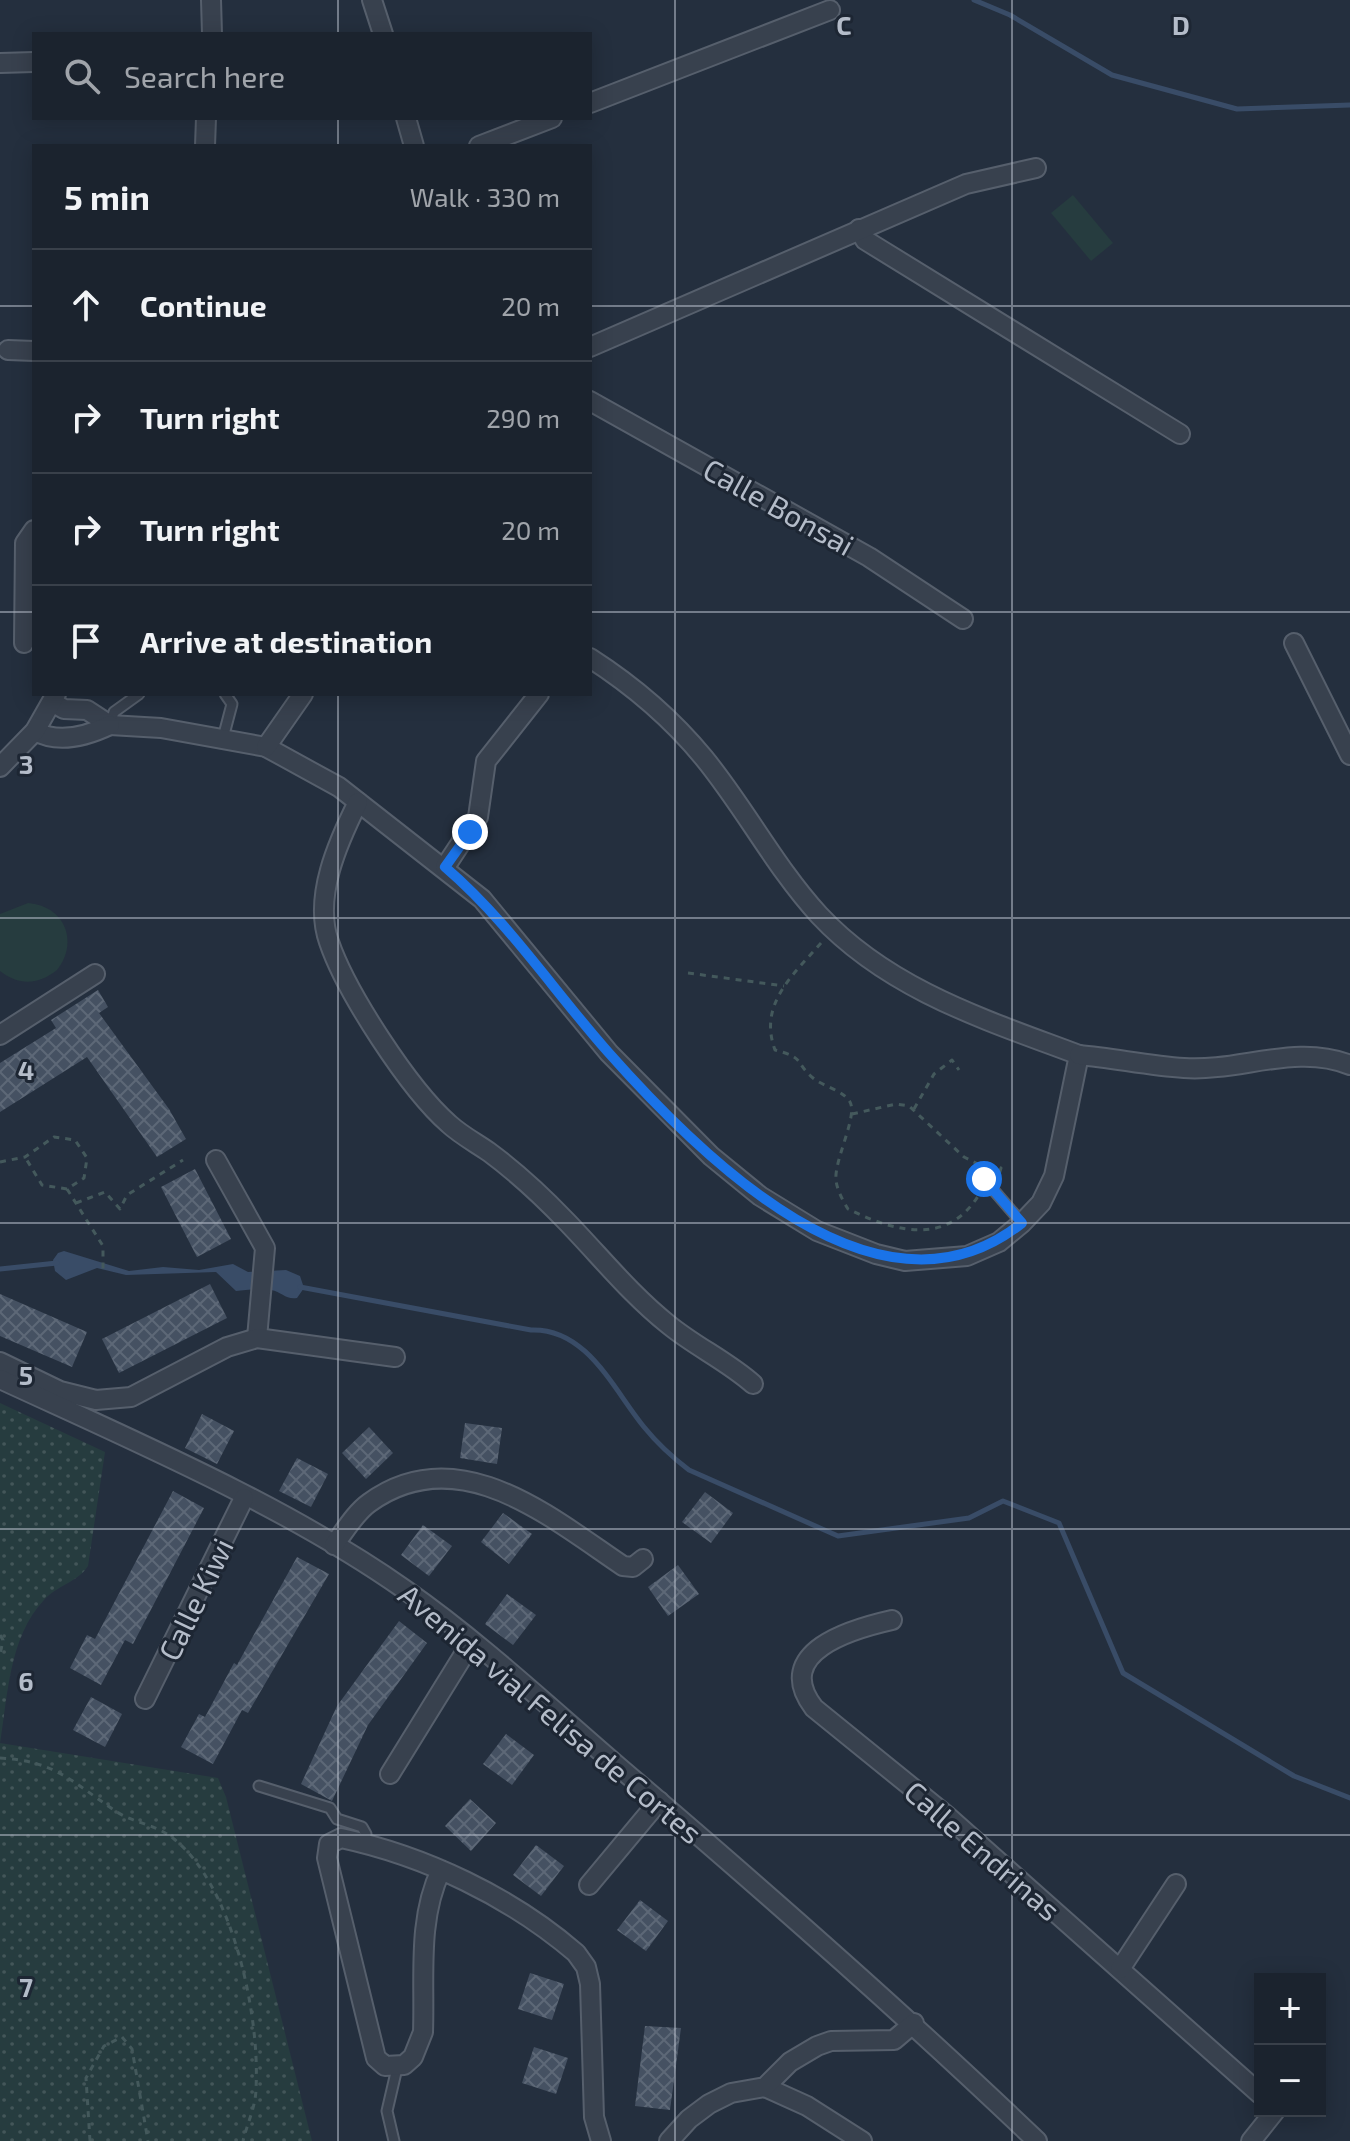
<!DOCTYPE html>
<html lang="en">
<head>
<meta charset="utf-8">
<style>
	:root { --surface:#1b232e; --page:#282f3a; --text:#f1f3f6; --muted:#a0a4aa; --line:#39404a }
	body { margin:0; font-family:"Exo 2",sans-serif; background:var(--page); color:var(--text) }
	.controls { position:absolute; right:24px; bottom:24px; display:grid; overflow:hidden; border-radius:0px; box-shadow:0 4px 20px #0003 }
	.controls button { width:72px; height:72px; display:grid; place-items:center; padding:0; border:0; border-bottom:2px solid var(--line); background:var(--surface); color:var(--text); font:40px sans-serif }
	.stop { position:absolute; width:24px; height:24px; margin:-18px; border:6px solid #1a73e8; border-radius:50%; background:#fff }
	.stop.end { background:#1a73e8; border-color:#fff; box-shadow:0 2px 8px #0008 }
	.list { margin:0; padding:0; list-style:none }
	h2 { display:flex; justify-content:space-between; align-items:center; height:104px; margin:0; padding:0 32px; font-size:34px }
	h2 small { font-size:26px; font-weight:400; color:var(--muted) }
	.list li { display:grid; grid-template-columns:52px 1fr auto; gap:24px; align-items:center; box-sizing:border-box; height:112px; padding:0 32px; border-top:2px solid var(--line) }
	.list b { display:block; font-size:30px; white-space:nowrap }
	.list em { font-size:26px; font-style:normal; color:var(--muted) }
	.icon { flex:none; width:44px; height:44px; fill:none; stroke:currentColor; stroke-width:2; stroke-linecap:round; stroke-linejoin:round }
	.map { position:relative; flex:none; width:1350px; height:2141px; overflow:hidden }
	.search { position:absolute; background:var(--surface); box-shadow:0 4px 20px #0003; left:32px; top:32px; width:560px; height:88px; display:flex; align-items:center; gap:20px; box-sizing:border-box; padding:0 28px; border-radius:0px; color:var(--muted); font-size:30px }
	.panel { position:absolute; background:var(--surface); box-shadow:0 4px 20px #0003; left:32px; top:144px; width:560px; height:552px; border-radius:0px }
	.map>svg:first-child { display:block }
	.grass { fill:url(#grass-dots) }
	.green { fill:#263c3f }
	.water { fill:#394c67 }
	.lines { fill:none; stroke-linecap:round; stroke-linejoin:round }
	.stream { stroke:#394c67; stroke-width:5 }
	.building { fill:url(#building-cross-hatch) }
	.lane-casing { stroke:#565f6c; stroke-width:13 }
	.street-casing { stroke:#565f6c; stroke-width:22 }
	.path { stroke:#44595c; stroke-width:3; stroke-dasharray:6 6; stroke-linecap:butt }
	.lane { stroke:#38414e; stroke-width:9 }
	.street { stroke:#38414e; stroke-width:18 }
	.route { stroke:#1a73e8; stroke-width:10 }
	.grid { fill:none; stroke:#b4bcc9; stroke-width:2; stroke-opacity:0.55 }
	.labels { text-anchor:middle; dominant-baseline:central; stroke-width:6; stroke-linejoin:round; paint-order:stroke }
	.street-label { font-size:30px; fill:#b4bcc9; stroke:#1d2633 }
	.grid-label { font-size:26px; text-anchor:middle; font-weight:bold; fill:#b4bcc9; stroke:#1d2633; stroke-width:6; stroke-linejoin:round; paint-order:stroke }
</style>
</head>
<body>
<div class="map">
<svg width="1350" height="2141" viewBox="0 0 1350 2141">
	<defs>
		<pattern id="grass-dots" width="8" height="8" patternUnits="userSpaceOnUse" patternTransform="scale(2)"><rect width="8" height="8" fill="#263c3f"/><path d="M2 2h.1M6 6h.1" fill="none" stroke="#435659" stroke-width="1.8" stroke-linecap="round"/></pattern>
		<pattern id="building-cross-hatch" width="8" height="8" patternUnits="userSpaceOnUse" patternTransform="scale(2)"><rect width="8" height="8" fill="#455162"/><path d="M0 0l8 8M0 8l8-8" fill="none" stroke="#5d6877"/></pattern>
	</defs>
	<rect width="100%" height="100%" fill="#242f3e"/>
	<path class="grass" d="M0,1403L105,1452L88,1566C78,1582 56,1586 44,1600C9,1637 8,1695 0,1743L218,1778L226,1797L312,2141H0Z"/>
	<g class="green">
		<polygon points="1073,195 1113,243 1091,261 1051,213"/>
		<path d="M28,903C65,906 79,942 57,970C38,985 19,986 0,971V914Z"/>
	</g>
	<path class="water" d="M64,1251L129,1271L163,1267L199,1270L233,1264L248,1272L286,1270L300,1276L304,1288L297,1298C286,1300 282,1292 271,1290C257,1288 247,1290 236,1291L216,1272L126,1275L97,1268L66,1280L55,1271L53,1260L58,1253Z"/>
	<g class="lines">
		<g class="stream">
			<polyline points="974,0 1010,15 1112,75 1237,109 1350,105"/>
			<polyline points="0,1269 57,1263"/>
			<path d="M300,1287L531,1330C587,1328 613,1389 644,1427C657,1443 672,1457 689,1470L838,1536L969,1518L1003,1501L1059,1523L1123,1673L1294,1776L1350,1798"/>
		</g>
	</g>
	<g class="building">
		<polygon points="98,990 108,1007 99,1013 169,1109 186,1139 157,1157 87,1057 0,1112 0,1063 56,1028 51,1020"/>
		<polygon points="195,1169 231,1239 197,1257 161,1187"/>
		<polygon points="210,1284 227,1318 119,1373 102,1339"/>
		<polygon points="0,1294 87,1332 72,1367 0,1336"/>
		<polygon points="202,1414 234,1431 217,1464 185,1448"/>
		<polygon points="465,1423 502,1428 497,1464 460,1458"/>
		<polygon points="369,1427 393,1453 366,1479 342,1453"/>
		<polygon points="297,1458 328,1474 311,1507 279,1491"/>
		<polygon points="173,1491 204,1508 133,1644 125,1640 101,1685 70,1668 87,1635 95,1639"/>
		<polygon points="705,1492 733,1513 711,1543 682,1522"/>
		<polygon points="503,1513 532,1534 509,1564 481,1542"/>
		<polygon points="423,1525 452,1546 429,1576 401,1555"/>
		<polygon points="297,1557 329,1574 248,1713 242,1710 213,1764 181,1747 199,1714 205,1717 234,1663 237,1665"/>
		<polygon points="678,1565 699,1594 668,1616 648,1587"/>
		<polygon points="507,1594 536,1615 513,1645 485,1624"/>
		<polygon points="399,1621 427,1643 368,1725 332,1801 301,1784 337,1706"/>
		<polygon points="91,1697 122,1714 105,1747 73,1730"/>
		<polygon points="506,1734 534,1755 512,1785 483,1764"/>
		<polygon points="470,1799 496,1823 471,1851 445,1826"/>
		<polygon points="536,1845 564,1866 541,1896 513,1875"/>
		<polygon points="640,1900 668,1921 646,1951 617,1930"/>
		<polygon points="530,1973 564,1984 552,2020 518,2009"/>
		<polygon points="645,2026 681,2028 670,2110 635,2106"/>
		<polygon points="534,2047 568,2058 556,2094 522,2083"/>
	</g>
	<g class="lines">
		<defs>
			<g id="lane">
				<polyline points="110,725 114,712 139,694"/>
				<polyline points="223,738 232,704 225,694"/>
				<polyline points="984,1179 1022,1223"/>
				<polyline points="259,1786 330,1808 337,1819 362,1827 366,1834 364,1843"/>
				<polyline points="394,2141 387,2111 397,2068"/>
			</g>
			<g id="street">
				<polyline points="211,0 212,34"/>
				<polyline points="372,0 383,34"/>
				<polyline points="0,63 34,62"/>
				<polyline points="590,103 830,10"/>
				<polyline points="406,118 414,146"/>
				<polyline points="205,146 206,118"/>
				<polyline points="479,146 552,118"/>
				<polyline points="859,229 865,240 1180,434"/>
				<polyline points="590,347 966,184 1036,168"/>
				<polyline points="8,350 34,351"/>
				<polyline points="590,401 869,557 963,619"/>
				<polyline points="24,643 25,543 34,530"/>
				<polyline points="1294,643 1350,755"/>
				<path d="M52,702L64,709L87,710L110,725L161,728L266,747L339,787L482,899L609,1053L711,1156L760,1196L817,1231L876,1254L905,1261L967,1256L999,1242L1022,1223L1041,1203L1054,1176L1079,1055C986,1020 889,990 819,915C775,867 745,808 704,758C672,719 632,685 590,658"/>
				<path d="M35,731C58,744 87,736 110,725"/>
				<polyline points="266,747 303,694"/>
				<polyline points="0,767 35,731 56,694"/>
				<path d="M358,802C338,842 313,897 329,942C346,992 409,1089 449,1124C461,1135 476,1143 489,1152C516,1172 543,1197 566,1221C600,1256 630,1294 669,1325C696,1347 727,1361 753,1384"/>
				<polyline points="445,867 478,817 486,761 539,694"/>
				<polyline points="0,1035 95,974"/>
				<path d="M1079,1055C1114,1058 1149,1066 1184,1068C1239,1072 1297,1043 1350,1065"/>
				<polyline points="216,1160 265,1248 257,1338"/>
				<polyline points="0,1362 60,1391 96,1400 131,1397 227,1347 257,1338 395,1357"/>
				<path d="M0,1379C132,1440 286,1506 404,1589C480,1642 550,1708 620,1768C762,1889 902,2012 1037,2141"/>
				<path d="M334,1545C344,1532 355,1513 369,1503C458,1438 550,1517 623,1566L633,1567L643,1559"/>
				<path d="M892,1620C852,1629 771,1652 814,1708L946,1815L1260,2094"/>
				<polyline points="145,1699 244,1498"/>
				<polyline points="390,1774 471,1643"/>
				<path d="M441,1870C417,1920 425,1978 423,2032L413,2057L404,2065L385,2066L376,2058L327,1858L329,1844L341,1838C425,1856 511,1897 576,1953L586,1967L590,1984L594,2117L601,2141"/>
				<polyline points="589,1885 659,1801"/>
				<polyline points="1120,1969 1176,1884"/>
				<polyline points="765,2087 807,2106 862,2141"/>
				<polyline points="669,2141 689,2119 709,2104 731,2093 765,2087 790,2062 817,2046 831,2041 894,2040 914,2023"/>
				<polyline points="1251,2141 1275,2111"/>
			</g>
		</defs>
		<use href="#lane" class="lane-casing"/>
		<use href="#street" class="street-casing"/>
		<g class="path">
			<path d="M821,943C793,975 758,1004 775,1050C806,1058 794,1062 813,1078C824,1087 843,1090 850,1102C858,1116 834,1160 836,1180C837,1190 843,1201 848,1209C895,1232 948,1247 980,1193"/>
			<polyline points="688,973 784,986"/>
			<polyline points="914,1109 934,1074 952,1060 959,1070"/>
			<polyline points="852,1114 896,1104 909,1106 964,1157 980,1165"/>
			<polyline points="0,1162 25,1157 54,1137 75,1140 87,1158 84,1178 67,1189 42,1185 25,1157"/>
			<polyline points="988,1166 1001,1168 998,1178"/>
			<polyline points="67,1189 103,1246 103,1273"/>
			<polyline points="76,1203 105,1192 120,1209 127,1195 183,1160"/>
			<polyline points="0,1635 3,1640 0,1655"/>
			<path d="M0,1758C55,1761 71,1781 114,1810C132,1823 156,1824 174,1839C233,1886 260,2015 256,2088C256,2106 247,2124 243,2141"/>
			<polyline points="90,2141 86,2078 104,2046 122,2037 132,2049 148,2141"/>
		</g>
		<use href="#lane" class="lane"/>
		<use href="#street" class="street"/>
	</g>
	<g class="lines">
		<path class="route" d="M470,832L445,867C508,921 553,990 608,1052C700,1156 879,1337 1022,1223L984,1179"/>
	</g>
	<path class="grid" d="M338,0V34M675,0V2141M1012,0V2141M338,118V146M0,306H34M590,306H1350M0,612H34M590,612H1350M338,694V2141M0,918H1350M0,1223H1350M0,1529H1350M0,1835H1350"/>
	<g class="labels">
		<g class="street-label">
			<text transform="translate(779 506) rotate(29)">Calle Bonsai</text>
			<text transform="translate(195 1599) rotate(-64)">Calle Kiwi</text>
			<text transform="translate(551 1713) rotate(40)">Avenida vial Felisa de Cortes</text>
			<text transform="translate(983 1850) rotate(41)">Calle Endrinas</text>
		</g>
	</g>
	<g class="grid-label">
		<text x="844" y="35">C</text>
		<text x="1181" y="35">D</text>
		<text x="26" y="774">3</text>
		<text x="26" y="1080">4</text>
		<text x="26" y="1385">5</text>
		<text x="26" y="1691">6</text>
		<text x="26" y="1997">7</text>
	</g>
</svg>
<div class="controls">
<button>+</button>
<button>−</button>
</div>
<div class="stop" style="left:984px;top:1179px"></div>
<div class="stop end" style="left:470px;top:832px"></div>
<div class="search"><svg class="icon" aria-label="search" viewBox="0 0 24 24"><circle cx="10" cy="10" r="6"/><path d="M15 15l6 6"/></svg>Search here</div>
<section class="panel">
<h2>5 min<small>Walk · 330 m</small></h2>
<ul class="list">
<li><svg class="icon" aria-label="ahead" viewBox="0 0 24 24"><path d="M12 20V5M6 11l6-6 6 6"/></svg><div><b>Continue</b></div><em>20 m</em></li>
<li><svg class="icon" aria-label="right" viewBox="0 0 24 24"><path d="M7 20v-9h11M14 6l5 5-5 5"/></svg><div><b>Turn right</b></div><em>290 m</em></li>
<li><svg class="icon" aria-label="right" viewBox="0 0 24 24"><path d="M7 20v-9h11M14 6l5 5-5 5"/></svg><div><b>Turn right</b></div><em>20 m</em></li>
<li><svg class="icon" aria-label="arrive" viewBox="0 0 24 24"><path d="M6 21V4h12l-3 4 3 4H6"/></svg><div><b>Arrive at destination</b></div></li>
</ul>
</section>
</div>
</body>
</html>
